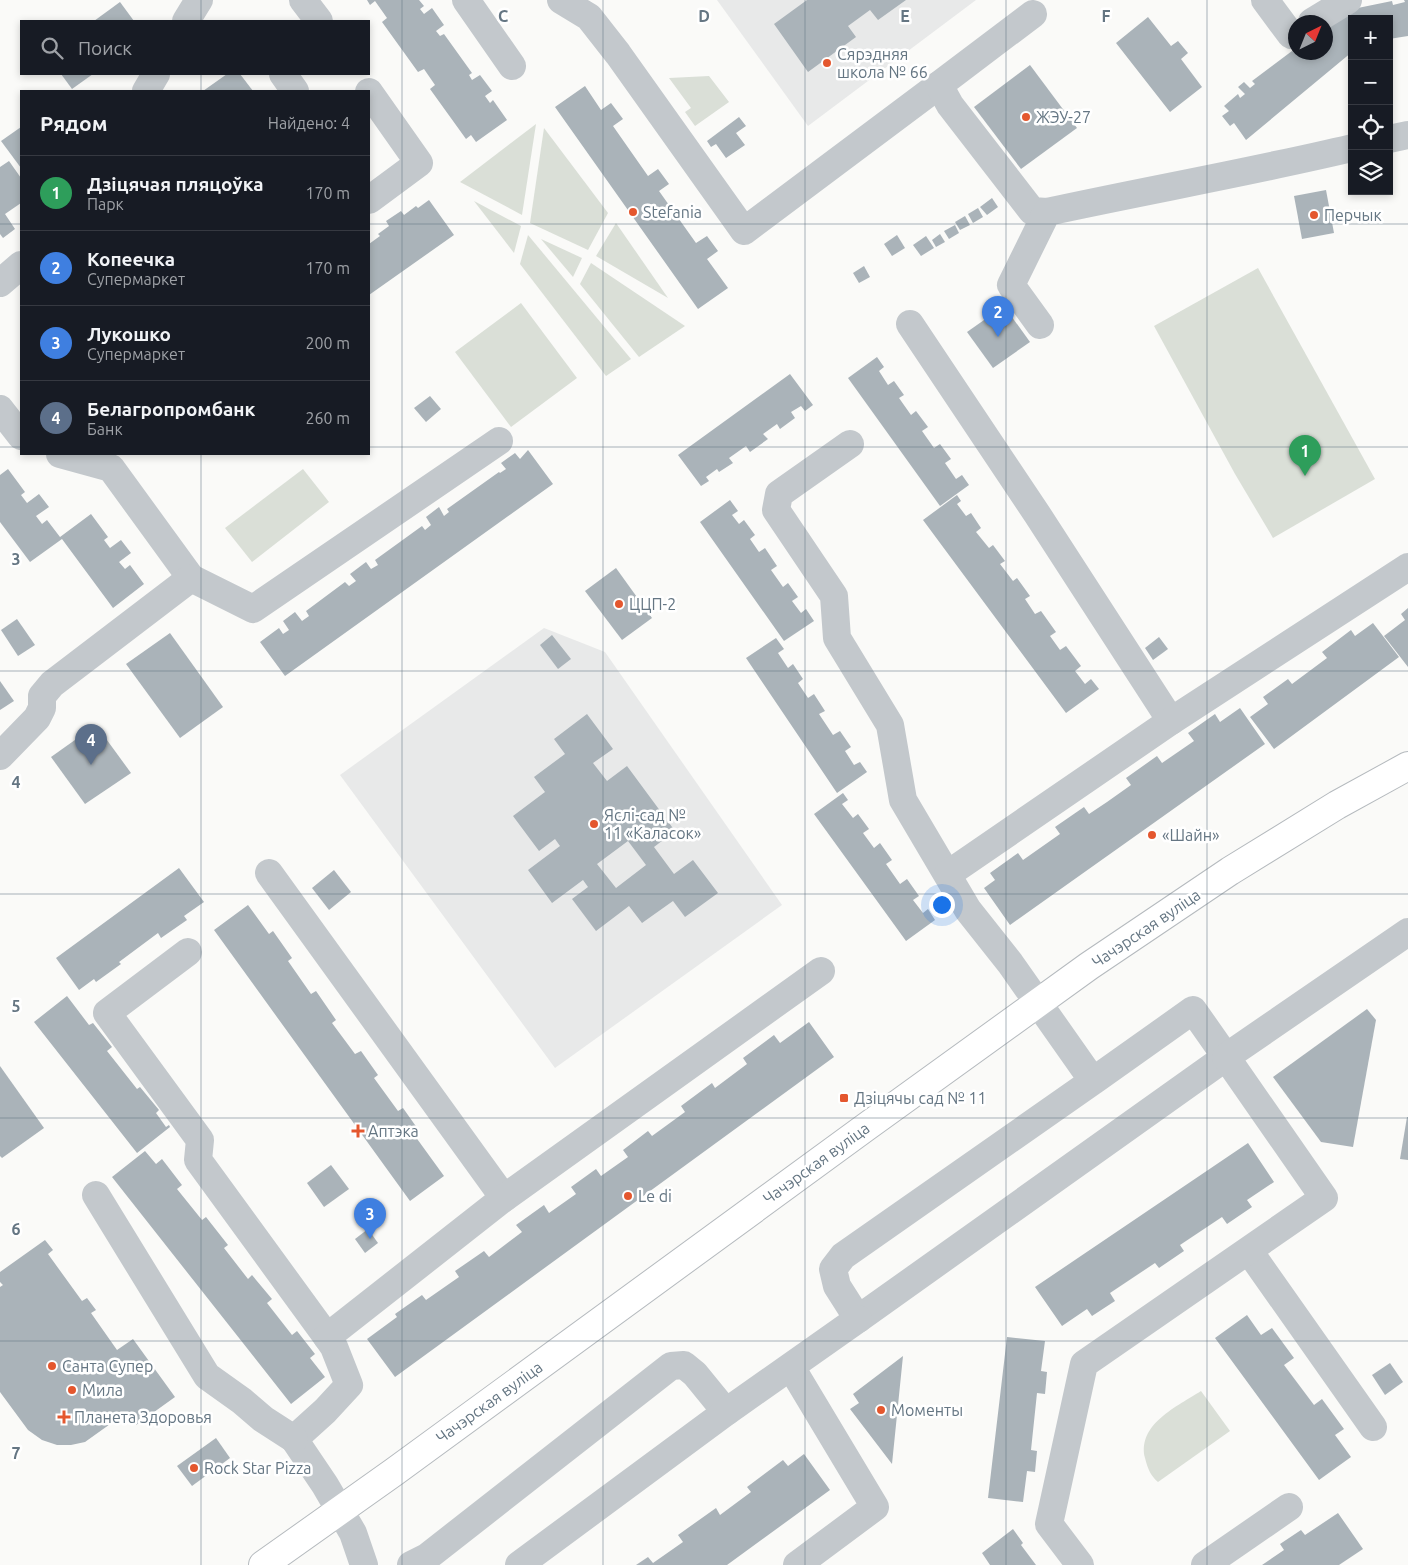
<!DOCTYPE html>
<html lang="ru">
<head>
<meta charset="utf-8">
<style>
	:root { --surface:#171b24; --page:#20242c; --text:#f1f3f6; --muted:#9ea1a6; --line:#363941; --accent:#e4572e }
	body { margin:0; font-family:Ubuntu,sans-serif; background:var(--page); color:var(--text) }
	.controls { position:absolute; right:15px; top:15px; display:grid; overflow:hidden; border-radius:0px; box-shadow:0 2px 8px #0003 }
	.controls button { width:45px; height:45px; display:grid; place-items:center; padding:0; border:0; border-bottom:1px solid var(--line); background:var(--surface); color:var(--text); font:25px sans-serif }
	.compass { position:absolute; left:1288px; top:15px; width:45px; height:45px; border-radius:50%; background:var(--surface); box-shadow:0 2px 8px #0003; rotate:43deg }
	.you { position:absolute; left:941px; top:904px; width:18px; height:18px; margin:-12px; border:4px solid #fff; border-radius:50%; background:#1a73e8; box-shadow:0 0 0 8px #1a73e833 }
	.badge { display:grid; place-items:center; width:32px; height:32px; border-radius:50%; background:var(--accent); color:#fff; font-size:16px; font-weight:700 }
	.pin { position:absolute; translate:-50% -41px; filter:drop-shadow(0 1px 2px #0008) }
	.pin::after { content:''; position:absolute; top:26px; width:18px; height:15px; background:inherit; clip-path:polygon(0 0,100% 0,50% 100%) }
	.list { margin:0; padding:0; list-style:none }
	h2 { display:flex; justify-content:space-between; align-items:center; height:65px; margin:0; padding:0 20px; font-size:21px }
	h2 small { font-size:16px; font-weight:400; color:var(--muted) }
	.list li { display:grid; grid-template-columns:32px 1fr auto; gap:15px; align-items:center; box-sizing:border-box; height:75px; padding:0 20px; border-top:1px solid var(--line) }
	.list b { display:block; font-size:19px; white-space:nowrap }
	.list p { margin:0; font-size:16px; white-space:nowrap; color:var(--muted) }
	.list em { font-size:16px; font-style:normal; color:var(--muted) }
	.icon { flex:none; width:28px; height:28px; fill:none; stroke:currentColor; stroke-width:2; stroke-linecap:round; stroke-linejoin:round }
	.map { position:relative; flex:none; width:1408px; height:1565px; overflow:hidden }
	.search { position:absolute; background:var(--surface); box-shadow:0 2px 8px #0003; left:20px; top:20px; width:350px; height:55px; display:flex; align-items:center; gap:12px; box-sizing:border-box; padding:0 18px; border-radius:0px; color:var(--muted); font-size:19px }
	.panel { position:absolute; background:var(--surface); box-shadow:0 2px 8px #0003; left:20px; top:90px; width:350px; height:365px; border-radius:0px }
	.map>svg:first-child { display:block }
	.built { fill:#e8e9e9 }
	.green { fill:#dadfd7 }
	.building { fill:#aab3b9; fill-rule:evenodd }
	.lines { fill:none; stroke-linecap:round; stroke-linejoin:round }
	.major-casing { stroke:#b5babe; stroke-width:30 }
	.minor { stroke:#c3c8cc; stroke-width:28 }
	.major { stroke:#fff; stroke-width:28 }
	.grid { fill:none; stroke:#657683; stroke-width:1; stroke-opacity:0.55 }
	.poi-dot { fill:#e4572e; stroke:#fff; stroke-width:2 }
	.labels { text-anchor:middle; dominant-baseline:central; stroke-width:5; stroke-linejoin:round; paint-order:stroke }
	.poi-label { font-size:16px; fill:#657683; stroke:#fff; text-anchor:start }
	.street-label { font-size:16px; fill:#657683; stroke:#fff }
	.grid-label { font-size:16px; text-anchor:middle; font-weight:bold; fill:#657683; stroke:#fff; stroke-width:5; stroke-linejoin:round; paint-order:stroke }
</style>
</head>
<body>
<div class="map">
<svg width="1408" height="1565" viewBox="0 0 1408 1565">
	<rect width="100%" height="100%" fill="#fafaf8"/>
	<g class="built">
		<polygon points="717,0 976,0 808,126"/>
		<polygon points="544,628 605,652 782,905 555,1068 340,775"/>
	</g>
	<g class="green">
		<polygon points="709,76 729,102 695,126 685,112 691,108 669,78"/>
		<polygon points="536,124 522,215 460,182"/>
		<polygon points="544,128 608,213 588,250 530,223"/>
		<polygon points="474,201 521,226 514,253"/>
		<polygon points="616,223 668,298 596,256"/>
		<polygon points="528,235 631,359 606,376 520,264"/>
		<polygon points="541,239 582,258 573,277"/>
		<polygon points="591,263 685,326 639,357 580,284"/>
		<polygon points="1258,268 1375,479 1273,538 1235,474 1154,326"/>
		<polygon points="521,303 577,378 511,427 455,352"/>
		<polygon points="303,469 329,502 252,562 225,528"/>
		<path d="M1201,1391L1230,1431L1158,1482C1150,1475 1148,1469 1145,1458C1137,1424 1178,1406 1201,1391Z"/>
	</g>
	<g class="building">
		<polygon points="367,0 419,0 424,6 420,9 424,14 432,8 444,25 436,31 440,36 444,34 472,73 469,75 472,80 480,75 492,91 485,96 490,103 493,100 507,120 476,142 471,135 466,139 430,89 435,85 424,69 418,72 382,22 387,18 375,1 370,5"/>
		<polygon points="807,0 906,0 878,20 870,10 848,26 856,37 808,72 774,24"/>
		<polygon points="1404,0 1408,0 1408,36 1389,39 1389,19 1352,19 1352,52 1246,140 1234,123 1230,126 1222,116 1229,111 1224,106 1238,94 1240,98 1245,94 1238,87 1244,82 1250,88 1255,84 1252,81 1292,51 1297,55 1300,52 1326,52 1326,27 1348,10 1392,1 1393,5 1405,2"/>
		<polygon points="120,2 134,21 94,21"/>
		<polygon points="1148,17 1171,46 1178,41 1188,53 1181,59 1202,87 1170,112 1116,43"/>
		<polygon points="1030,65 1077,128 1021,169 974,107"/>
		<polygon points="61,74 93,74 72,89"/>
		<polygon points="227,74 240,74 253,91 203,91"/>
		<polygon points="585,86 601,110 611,103 623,119 613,126 648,176 658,169 669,184 659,191 696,243 707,236 718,251 707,259 728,288 698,309 555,107"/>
		<polygon points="739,117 746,126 736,133 745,145 726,158 716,144 711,147 707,141"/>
		<polygon points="21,127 21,168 1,141"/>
		<polygon points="9,161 21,178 21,203 5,214 15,229 3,238 0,234 0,167"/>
		<polygon points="1326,190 1334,233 1302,239 1294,196"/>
		<polygon points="992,198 998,207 987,215 980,207"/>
		<polygon points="429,200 454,235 369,295 369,244 380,236 378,234 389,226 386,221 401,211 404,215 416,206 418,208"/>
		<polygon points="978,208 983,217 973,223 968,214"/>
		<polygon points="965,216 970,225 960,230 955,222"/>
		<polygon points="955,225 959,233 949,239 944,231"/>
		<polygon points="940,234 945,242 936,247 932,240"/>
		<polygon points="897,235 905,248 892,256 884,244"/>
		<polygon points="926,236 934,248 921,256 913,245"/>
		<polygon points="864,266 870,277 859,283 853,273"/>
		<polygon points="1004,306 1030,342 993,368 967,332"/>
		<polygon points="877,357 884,367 879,371 888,385 894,381 904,395 899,398 911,415 916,411 928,427 922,431 934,448 940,444 951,459 945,463 956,479 962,475 969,485 940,506 848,378"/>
		<polygon points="790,374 813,405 805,411 801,406 791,412 795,418 780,429 777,424 763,434 768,439 750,452 746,446 729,458 733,463 719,472 717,469 706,477 709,481 701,486 678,455"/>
		<polygon points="430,396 441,409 426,422 414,408"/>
		<polygon points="528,450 553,484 285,676 260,642 279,628 283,634 289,630 283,621 295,612 302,621 309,616 306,611 345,582 349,586 356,581 350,574 366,562 371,569 378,565 375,560 422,526 425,530 431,525 426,517 439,507 444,516 449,512 447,509 499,472 500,473 506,469 501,463 515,453 520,459"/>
		<polygon points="8,469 25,492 21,495 27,503 39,494 49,507 36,516 42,524 47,520 60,537 91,514 108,537 104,540 110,548 121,540 131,553 119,562 125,569 130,565 144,584 113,608 62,539 30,562 0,522 0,475"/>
		<polygon points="957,495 961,501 957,504 966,516 971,513 981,528 976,532 989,548 993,545 1005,561 1000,564 1013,581 1017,578 1030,596 1025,599 1035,614 1041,611 1056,632 1050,636 1060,650 1066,646 1081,666 1075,671 1085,684 1091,679 1099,689 1066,713 923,520"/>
		<polygon points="730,500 738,511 732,515 739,524 744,520 755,535 750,539 759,552 765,548 777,566 771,570 783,587 788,583 798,597 792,601 801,613 806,609 814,621 784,641 700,522"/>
		<polygon points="616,568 652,618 622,640 585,591"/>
		<polygon points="1408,608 1408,667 1384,636 1405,620 1401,614"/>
		<polygon points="17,619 35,645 18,656 1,630"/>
		<polygon points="1373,623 1399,657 1274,749 1250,717 1268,704 1263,697 1288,679 1292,684 1327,658 1322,652 1351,630 1355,636"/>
		<polygon points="170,633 223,707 180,738 126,664"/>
		<polygon points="552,635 571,659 558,669 540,645"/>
		<polygon points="1159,637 1168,649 1153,660 1145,648"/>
		<polygon points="776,638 784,649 778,653 788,668 793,664 803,679 798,683 808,698 814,694 825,711 819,714 833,735 840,731 851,747 845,751 854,765 860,762 867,772 837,793 746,658"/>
		<polygon points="0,681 14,701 0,710"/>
		<polygon points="1240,708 1265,744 1010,925 984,888 995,880 990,873 1018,853 1023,860 1060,834 1055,827 1084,807 1089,814 1107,802 1131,785 1126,778 1157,756 1162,763 1194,741 1188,733 1215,714 1220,722"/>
		<path d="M587,714L613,749L593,763L607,781L627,766L675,831L654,847L674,874L693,860L718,893L685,917L673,901L642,923L629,906L596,931L572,899L588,887L583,880L552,903L528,870L560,846L555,839L539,851L513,816L545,792L534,777L565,754L554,739ZM628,841L646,865L616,888L597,864Z"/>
		<polygon points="96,725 131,773 85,804 51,757"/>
		<polygon points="843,793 848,800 842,804 853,818 858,814 869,829 863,833 874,848 880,843 892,860 886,864 900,884 907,879 919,896 913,900 923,913 928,909 935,920 906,941 814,814"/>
		<polygon points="179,868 204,902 184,916 187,920 161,938 158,933 119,962 121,964 96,982 94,979 79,990 56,958"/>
		<polygon points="334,870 351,892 329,910 312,888"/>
		<polygon points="248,905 269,934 273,931 292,958 288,961 311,994 316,991 336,1020 332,1023 355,1054 361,1051 378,1075 374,1078 398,1111 403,1108 420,1132 415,1136 444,1176 410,1201 214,930"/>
		<polygon points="67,996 89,1025 93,1023 112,1047 107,1051 137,1089 140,1087 159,1110 156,1113 166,1127 169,1125 170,1127 137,1153 34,1022"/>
		<polygon points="1367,1009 1376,1020 1353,1147 1321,1142 1273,1077"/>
		<polygon points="809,1022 834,1057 395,1377 367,1339 397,1317 395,1314 422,1295 426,1300 459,1277 455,1271 484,1251 489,1257 522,1232 516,1225 544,1205 549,1213 576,1194 571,1187 596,1169 601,1176 628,1157 623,1150 648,1131 652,1136 685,1112 681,1106 712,1083 715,1088 747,1064 743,1058 774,1035 780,1043"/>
		<polygon points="0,1066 44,1128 2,1158 0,1156"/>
		<polygon points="1407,1117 1408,1117 1408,1160 1400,1159"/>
		<polygon points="1248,1143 1274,1182 1247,1200 1252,1207 1227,1224 1222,1217 1180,1245 1184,1251 1159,1268 1155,1263 1110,1293 1115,1301 1092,1316 1087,1309 1062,1326 1035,1287"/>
		<polygon points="145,1151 156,1164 162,1159 182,1185 177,1189 202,1220 206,1217 228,1245 224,1248 248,1279 252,1275 272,1299 267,1303 292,1335 297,1331 315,1354 310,1358 325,1377 291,1404 112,1177"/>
		<polygon points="331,1165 349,1189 324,1207 307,1183"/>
		<polygon points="368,1229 378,1243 365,1253 355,1239"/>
		<polygon points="45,1240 53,1250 48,1254 82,1301 87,1298 96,1310 91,1313 117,1350 133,1339 175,1397 136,1425 127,1412 85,1442 71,1445 57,1445 42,1440 28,1430 0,1392 0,1287 3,1285 0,1282 0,1272"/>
		<polygon points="1247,1315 1261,1335 1272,1328 1294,1358 1284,1365 1314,1405 1322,1399 1344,1429 1335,1435 1351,1457 1319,1480 1215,1338"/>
		<polygon points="1007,1337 1045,1341 1041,1371 1047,1372 1045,1394 1037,1393 1031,1450 1037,1451 1035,1472 1027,1471 1023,1502 988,1498"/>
		<polygon points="903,1356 892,1464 850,1409 859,1403 853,1394"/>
		<polygon points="1390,1363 1403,1382 1385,1395 1372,1375"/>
		<polygon points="216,1438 230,1458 192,1486 177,1466"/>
		<polygon points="804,1454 830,1490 727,1565 636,1565 648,1557 653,1563 683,1542 678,1535 716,1508 720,1515 751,1492 747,1487 783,1460 788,1466"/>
		<polygon points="1338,1513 1363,1549 1339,1565 1262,1565 1284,1550 1280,1544 1301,1530 1305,1535"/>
		<polygon points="1013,1529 1023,1543 1021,1545 1036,1565 990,1565 982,1553"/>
	</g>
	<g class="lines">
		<defs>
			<polyline id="major" points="263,1565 394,1472 866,1127 1089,966 1230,871 1337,805 1408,766"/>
		</defs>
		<use href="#major" class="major-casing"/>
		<g class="minor">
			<polyline points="303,0 319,21"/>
			<polyline points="466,0 512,66"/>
			<polyline points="561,0 589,17 618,54 744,231 939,85"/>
			<polyline points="1265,0 1291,35 1296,33"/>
			<polyline points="1033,14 939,85 950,105 1032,211 1047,212"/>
			<polyline points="186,21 199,0"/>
			<polyline points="1312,22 1348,0"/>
			<polyline points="283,74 295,91"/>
			<polyline points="146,91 156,74"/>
			<polyline points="369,92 419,163 369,200"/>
			<polyline points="1389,139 1408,135"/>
			<polyline points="0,283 21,265"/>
			<polyline points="910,324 1037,514 1171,721"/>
			<path d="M1040,325L1011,285L1047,212C1148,190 1251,172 1352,148"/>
			<polyline points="0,409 21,436"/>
			<polyline points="850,444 779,494 776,510 834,596 837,638 890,725 903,800 968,910 1010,963 1093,1081 1193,1010 1226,1057 858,1319 837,1286 833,1269 843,1256 1093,1081"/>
			<polyline points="60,454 111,468 191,578 253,609 499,441"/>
			<polyline points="0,756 37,718 42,708 42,696 52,684 191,578"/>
			<polyline points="269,873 504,1198"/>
			<polyline points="948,874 1171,721 1408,567"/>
			<polyline points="188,952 107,1013 200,1140 198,1160 327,1337 334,1347 349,1385 325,1411 294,1439 325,1485 353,1533 364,1565"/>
			<polyline points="96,1195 207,1376 242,1401 263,1419 294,1439"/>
			<polyline points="1249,1251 1373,1427"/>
			<polyline points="327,1337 504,1198 821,971"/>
			<polyline points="791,1367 875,1507 797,1565"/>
			<polyline points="411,1565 427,1557 671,1366 684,1365 695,1374 726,1412"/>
			<polyline points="519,1565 726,1412 858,1319"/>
			<polyline points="1080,1565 1049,1524 1084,1364 1324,1198 1226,1057 1408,932"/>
			<polyline points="1205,1565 1289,1507"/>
		</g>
		<use href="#major" class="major"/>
	</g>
	<path class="grid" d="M201,0V21M402,0V1565M603,0V1565M805,0V1565M1006,0V1565M1207,0V1565M201,74V91M0,224H21M369,224H1408M0,447H21M369,447H1408M201,454V1565M0,671H1408M0,894H1408M0,1118H1408M0,1341H1408"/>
	<g class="poi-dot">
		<circle cx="827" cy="63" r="5"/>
		<circle cx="1026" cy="117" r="5"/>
		<circle cx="633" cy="212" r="5"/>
		<circle cx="1314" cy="215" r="5"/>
		<circle cx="619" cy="604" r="5"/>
		<circle cx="594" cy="824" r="5"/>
		<circle cx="1152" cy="835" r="5"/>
		<rect x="839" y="1093" width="10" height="10" rx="2.5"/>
		<path d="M355.5 1123.5h5v5h5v5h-5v5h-5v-5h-5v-5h5z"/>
		<circle cx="628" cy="1196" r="5"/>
		<circle cx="52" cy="1366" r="5"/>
		<circle cx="72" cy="1390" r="5"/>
		<circle cx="881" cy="1410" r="5"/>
		<path d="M61.5 1409.5h5v5h5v5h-5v5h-5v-5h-5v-5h5z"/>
		<circle cx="194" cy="1468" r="5"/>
	</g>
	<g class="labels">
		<g class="poi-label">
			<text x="837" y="54">Сярэдняя<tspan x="837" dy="18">школа № 66</tspan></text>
			<text x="1036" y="117">ЖЭУ-27</text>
			<text x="643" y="212">Stefania</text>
			<text x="1324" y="215">Перчык</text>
			<text x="629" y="604">ЦЦП-2</text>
			<text x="604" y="815">Яслі-сад №<tspan x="604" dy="18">11 «Каласок»</tspan></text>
			<text x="1162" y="835">«Шайн»</text>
			<text x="854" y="1098">Дзіцячы сад № 11</text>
			<text x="368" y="1131">Аптэка</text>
			<text x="638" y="1196">Le di</text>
			<text x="62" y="1366">Санта Супер</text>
			<text x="82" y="1390">Мила</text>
			<text x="891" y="1410">Моменты</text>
			<text x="74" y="1417">Планета Здоровья</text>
			<text x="204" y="1468">Rock Star Pizza</text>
		</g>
		<g class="street-label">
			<text transform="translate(1146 928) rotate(-34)">Чачэрская вуліца</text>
			<text transform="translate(816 1163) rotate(-36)">Чачэрская вуліца</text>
			<text transform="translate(489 1402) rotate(-36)">Чачэрская вуліца</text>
		</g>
	</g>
	<g class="grid-label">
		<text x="503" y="22">C</text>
		<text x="704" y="22">D</text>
		<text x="905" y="22">E</text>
		<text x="1106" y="22">F</text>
		<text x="16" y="565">3</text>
		<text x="16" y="788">4</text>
		<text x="16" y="1012">5</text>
		<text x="16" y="1235">6</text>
		<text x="16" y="1459">7</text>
	</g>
</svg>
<div class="controls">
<button>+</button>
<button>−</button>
<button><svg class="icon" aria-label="locate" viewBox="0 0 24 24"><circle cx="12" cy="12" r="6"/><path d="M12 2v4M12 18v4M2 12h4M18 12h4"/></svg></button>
<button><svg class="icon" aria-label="layers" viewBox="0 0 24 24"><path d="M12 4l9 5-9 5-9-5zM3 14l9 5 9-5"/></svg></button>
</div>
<svg class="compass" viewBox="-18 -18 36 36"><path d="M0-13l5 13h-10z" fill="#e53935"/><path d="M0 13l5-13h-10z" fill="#9ea1a6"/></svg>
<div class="you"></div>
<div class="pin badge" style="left:1305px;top:476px;background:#2e9e5b">1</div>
<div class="pin badge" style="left:998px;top:337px;background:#3f7fe0">2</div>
<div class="pin badge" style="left:370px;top:1239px;background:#3f7fe0">3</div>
<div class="pin badge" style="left:91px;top:765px;background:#5c6f8a">4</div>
<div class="search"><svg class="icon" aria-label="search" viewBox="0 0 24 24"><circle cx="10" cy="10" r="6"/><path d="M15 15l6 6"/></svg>Поиск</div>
<section class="panel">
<h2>Рядом<small>Найдено: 4</small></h2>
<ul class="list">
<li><span class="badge" style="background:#2e9e5b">1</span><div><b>Дзіцячая пляцоўка</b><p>Парк</p></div><em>170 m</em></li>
<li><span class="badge" style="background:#3f7fe0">2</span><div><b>Копеечка</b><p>Супермаркет</p></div><em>170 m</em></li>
<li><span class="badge" style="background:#3f7fe0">3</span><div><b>Лукошко</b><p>Супермаркет</p></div><em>200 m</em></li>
<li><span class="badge" style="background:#5c6f8a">4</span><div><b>Белагропромбанк</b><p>Банк</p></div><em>260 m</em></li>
</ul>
</section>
</div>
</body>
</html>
